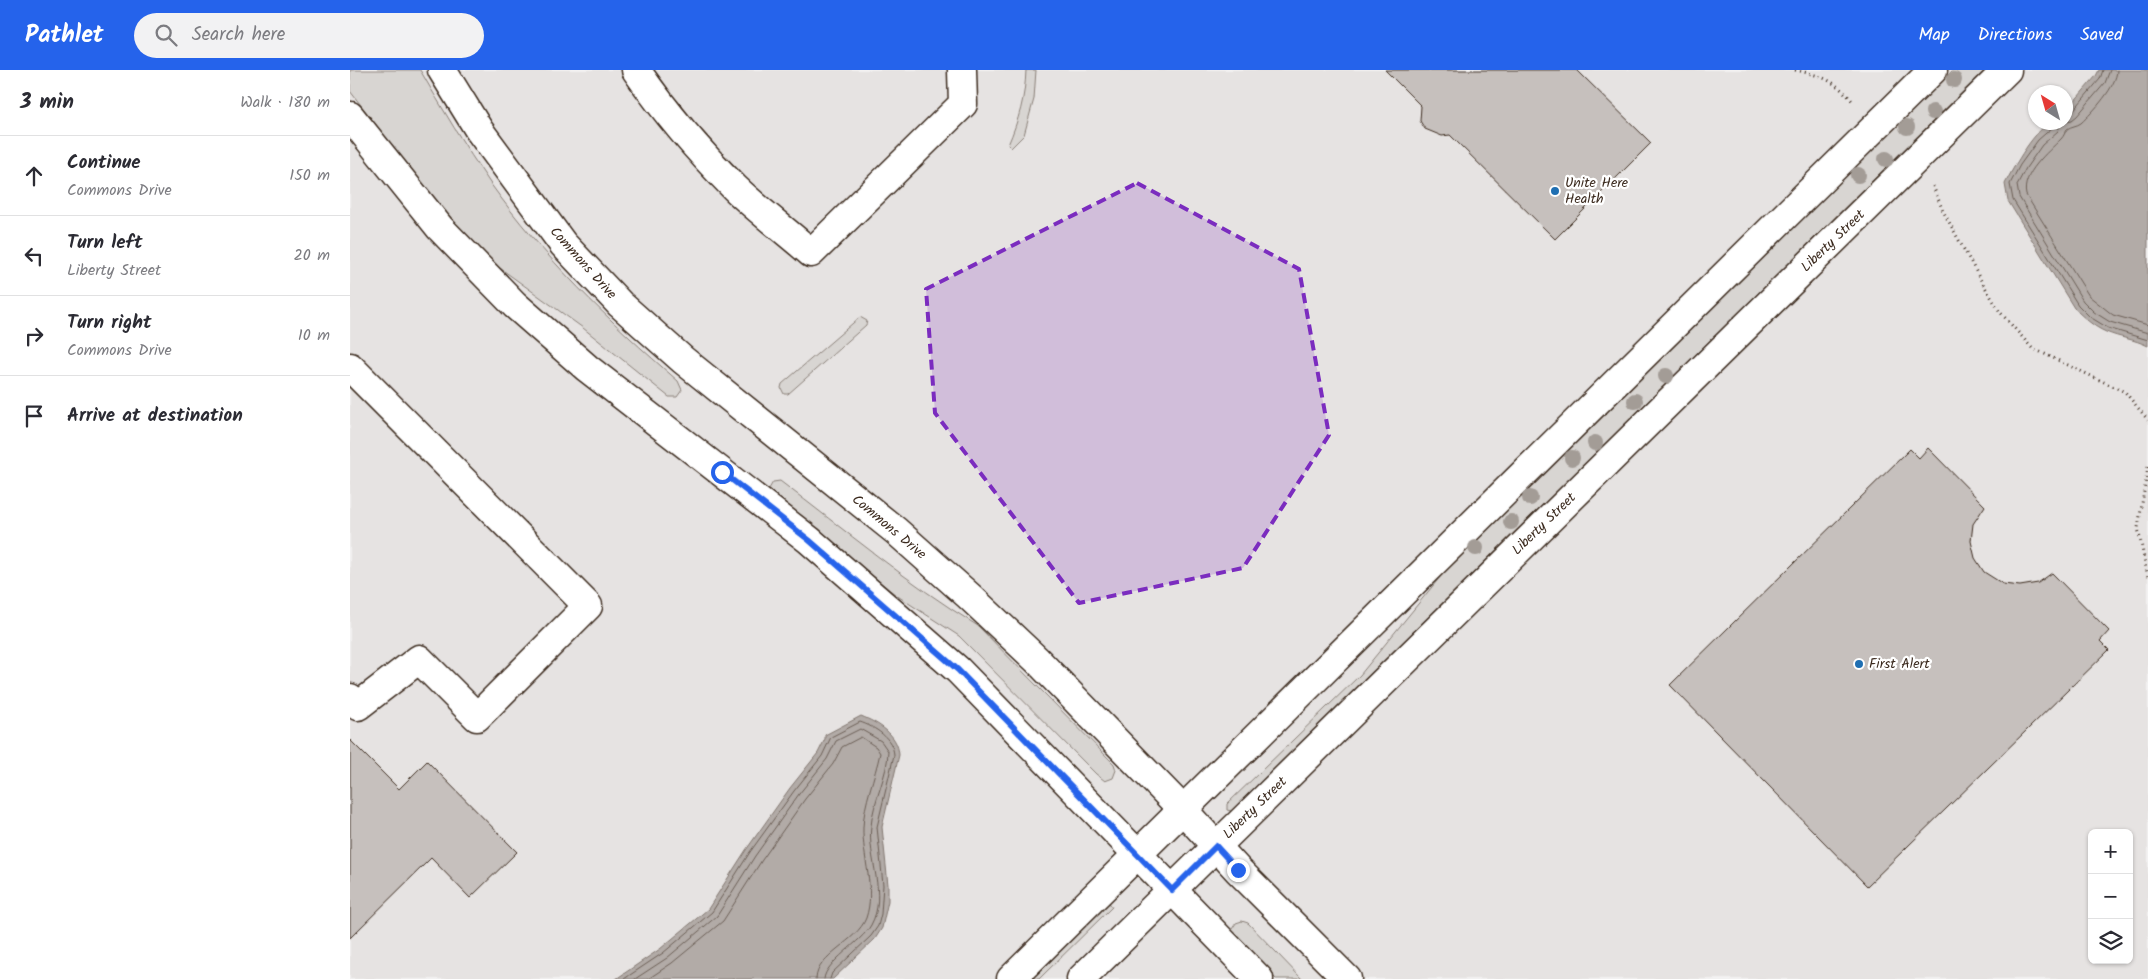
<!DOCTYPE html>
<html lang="en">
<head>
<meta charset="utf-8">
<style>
	:root { --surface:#fff; --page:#f2f2f3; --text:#2b2b33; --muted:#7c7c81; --line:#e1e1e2; --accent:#2563eb }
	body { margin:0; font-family:Kalam,sans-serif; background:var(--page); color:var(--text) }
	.controls { position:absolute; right:15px; bottom:15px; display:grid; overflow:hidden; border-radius:8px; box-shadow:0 1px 4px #0004 }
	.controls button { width:45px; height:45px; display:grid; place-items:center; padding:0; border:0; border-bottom:1px solid var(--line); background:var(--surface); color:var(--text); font:25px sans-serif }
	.compass { position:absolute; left:1678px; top:15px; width:45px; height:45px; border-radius:50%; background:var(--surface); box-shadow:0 1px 4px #0004; rotate:323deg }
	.stop { position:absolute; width:15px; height:15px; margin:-11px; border:4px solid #2563eb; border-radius:50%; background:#fff }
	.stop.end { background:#2563eb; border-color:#fff; box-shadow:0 1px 5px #0008 }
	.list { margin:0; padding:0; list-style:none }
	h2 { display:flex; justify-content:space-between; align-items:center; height:65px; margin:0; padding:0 20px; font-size:21px }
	h2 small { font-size:16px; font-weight:400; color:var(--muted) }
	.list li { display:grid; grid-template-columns:32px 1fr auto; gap:15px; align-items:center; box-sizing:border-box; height:80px; padding:0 20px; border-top:1px solid var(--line) }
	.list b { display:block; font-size:19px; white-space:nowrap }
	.list p { margin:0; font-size:16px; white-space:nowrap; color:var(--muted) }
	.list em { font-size:16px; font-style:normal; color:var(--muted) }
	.icon { flex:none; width:28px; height:28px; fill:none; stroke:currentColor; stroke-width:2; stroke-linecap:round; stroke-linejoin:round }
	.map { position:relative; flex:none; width:1798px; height:909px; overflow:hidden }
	header { display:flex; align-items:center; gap:30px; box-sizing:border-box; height:70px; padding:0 25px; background:var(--accent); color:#fff }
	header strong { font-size:24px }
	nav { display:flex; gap:28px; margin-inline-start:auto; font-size:18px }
	.search { width:350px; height:45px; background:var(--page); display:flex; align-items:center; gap:12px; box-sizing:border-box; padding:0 18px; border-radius:28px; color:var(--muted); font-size:19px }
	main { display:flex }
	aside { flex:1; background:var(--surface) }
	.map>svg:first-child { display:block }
	.built { fill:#e6e3e2; fill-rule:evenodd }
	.green { fill:#d8d5d2; stroke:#8a8078 }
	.water { fill:#b2aba7; stroke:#827770 }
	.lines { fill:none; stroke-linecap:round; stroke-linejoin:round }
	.shore { stroke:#6b5e55; stroke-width:1 }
	.building { fill:#c6c0bd; stroke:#3b2a1e }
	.minor-casing { stroke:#3b2a1e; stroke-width:31 }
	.path { stroke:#3b2a1e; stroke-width:3; stroke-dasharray:1 4; stroke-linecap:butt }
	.minor { stroke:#fff; stroke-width:28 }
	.tree { fill:#a39c96 }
	.route { stroke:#2563eb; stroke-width:6 }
	.marked { fill:#7b2cbf; fill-opacity:0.2; stroke:#7b2cbf; stroke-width:4; stroke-dasharray:10 6; stroke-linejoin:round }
	.poi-dot { fill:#1f6fb2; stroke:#fff; stroke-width:2 }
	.labels { text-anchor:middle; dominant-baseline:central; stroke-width:4.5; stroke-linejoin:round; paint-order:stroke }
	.poi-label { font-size:14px; fill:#3b2a1e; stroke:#fff; text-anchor:start }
	.street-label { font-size:14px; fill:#3b2a1e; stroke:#fff }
</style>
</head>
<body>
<header>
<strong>Pathlet</strong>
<div class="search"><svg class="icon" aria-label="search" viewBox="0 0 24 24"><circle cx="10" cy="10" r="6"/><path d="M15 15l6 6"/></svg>Search here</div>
<nav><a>Map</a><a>Directions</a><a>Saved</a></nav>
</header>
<main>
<aside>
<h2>3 min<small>Walk · 180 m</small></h2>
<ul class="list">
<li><svg class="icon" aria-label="ahead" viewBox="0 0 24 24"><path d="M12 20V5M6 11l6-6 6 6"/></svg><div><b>Continue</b><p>Commons Drive</p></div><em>150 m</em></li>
<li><svg class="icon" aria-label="left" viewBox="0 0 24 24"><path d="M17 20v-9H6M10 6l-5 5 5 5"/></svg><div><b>Turn left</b><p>Liberty Street</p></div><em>20 m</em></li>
<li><svg class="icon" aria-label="right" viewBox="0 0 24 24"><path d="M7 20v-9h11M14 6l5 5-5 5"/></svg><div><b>Turn right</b><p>Commons Drive</p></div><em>10 m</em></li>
<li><svg class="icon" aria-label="arrive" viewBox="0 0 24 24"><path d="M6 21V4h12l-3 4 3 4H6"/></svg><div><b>Arrive at destination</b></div></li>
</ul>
</aside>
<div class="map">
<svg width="1798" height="909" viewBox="0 0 1798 909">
	<rect width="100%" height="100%" fill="#f3f2f2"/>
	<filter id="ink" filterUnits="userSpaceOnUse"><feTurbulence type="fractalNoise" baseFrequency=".02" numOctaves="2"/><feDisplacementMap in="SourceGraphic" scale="10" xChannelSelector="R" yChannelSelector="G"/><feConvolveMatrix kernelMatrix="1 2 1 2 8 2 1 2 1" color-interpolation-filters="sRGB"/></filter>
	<g filter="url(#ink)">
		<path class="built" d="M0,0H1749L1746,6L1716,41V22H1686V52L1702,53L1684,67L1666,92L1756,262L1787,271L1798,276V909H0ZM1742,763H1779V890H1742Z"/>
		<g class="green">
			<path d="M0,0H70C92,38 115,77 140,113C193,187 259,251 328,311L332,320L327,327H319L233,258L136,188L70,112L0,21Z"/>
			<path d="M676,0H686L684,29L674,65L661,78L658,75C669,49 675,28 676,0Z"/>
			<polygon points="1603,0 1635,0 881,741 877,740 877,734 1010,605 1113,479"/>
			<polygon points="510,247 517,251 516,255 438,324 434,324 431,318 432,314"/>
			<path d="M430,411C495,460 558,513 628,556L764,694L766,700L763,708L755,711L746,704L609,566L546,525L423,424L419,419L423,412Z"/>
			<polygon points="758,831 762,837 689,909 678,909"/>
			<polygon points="892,851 898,853 952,909 926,909 883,865 882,859 886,853"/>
		</g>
		<g class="water">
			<path d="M1749,0H1798V276C1784,269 1770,268 1756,262C1744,257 1733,247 1724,238L1658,131L1655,114C1663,98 1686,56 1703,52C1707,52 1712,52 1716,52V41L1746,6Z"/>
			<path d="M511,646C528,653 548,664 549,685L532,757L538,815V831L532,858L525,869L483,909H266L310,879L358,839L396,780L440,718L468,683L475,669V665Z"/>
		</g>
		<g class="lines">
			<g class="shore">
				<path d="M1767,0C1767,16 1743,42 1731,53C1727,56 1721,56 1717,59C1715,62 1714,66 1711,69C1698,82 1671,104 1676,125L1739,226L1763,245L1798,255"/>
				<polyline points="1716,45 1722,42 1750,9 1753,0"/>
				<polyline points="1716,51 1722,50 1727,46 1755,13 1760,0"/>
				<polyline points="1704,52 1703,57 1688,70 1670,95 1660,114 1663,130 1728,235 1740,247 1758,258 1798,270"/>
				<polyline points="1711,52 1708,61 1692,75 1676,98 1667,115 1669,127 1733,231 1744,242 1760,252 1798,263"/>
				<path d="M274,909L313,883L362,842L400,782L444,721L472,686L481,667L510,652C525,657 543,668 544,685L527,757L533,815L531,844L528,856L521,866L482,903L480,909"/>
				<path d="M285,909L317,888L367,846L405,786L449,724L477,689L486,671L510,659L531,671L538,681C538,705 523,731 521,756C517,788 538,824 521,855C512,872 475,892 474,909"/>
				<path d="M298,909L322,893L373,851L412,790L455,729L483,694L492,677L511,667L526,677L530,683C525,707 514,733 513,757C512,788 526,819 516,848C507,872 467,884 466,909"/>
			</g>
		</g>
		<g class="building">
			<polygon points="1035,0 1227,0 1301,73 1205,169 1100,65 1092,66 1075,59 1070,51 1071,36"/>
			<polygon points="1578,378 1635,436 1623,454 1621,471 1625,488 1634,502 1653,514 1670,516 1688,513 1702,503 1759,561 1750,571 1759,580 1517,816 1320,615 1560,379 1569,388"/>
			<polygon points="0,670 49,719 77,691 167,782 120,828 81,788 0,868"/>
		</g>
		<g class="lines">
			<defs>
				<g id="minor">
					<polyline points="92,0 129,60 213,174 270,234 333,290 546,461 619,526 687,590 833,740 888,800 997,909"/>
					<path d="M286,0C315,42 348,81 385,118C409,141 436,161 461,183L613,34L612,0"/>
					<polyline points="0,46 90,158 165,235 237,298 459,470 608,600 909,909"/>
					<polyline points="0,297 238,536 127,647 69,589 8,636 0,628"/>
					<polyline points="661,909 1583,0"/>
					<polyline points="731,909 1657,0"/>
				</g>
			</defs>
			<use href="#minor" class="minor-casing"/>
			<g class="path">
				<path d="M1445,0C1473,6 1485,10 1504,33"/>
				<polyline points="1583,116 1593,141 1629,207 1650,242 1682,278 1775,322 1798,350"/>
				<polyline points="1798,397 1788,458 1798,508"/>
			</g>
			<use href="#minor" class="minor"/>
		</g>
		<g class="tree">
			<circle cx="1604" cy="10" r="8"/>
			<circle cx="1583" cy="42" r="8"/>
			<circle cx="1557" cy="57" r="8"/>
			<circle cx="1536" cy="89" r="8"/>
			<circle cx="1508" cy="105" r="8"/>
			<circle cx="1316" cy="306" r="8"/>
			<circle cx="1285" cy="331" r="8"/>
			<circle cx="1245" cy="373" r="8"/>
			<circle cx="1222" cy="388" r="8"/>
			<circle cx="1180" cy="428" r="8"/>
			<circle cx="1161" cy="452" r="8"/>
			<circle cx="1126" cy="478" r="8"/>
		</g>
	</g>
	<g class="lines" filter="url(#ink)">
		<polyline class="route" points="372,402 459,470 608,600 822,820 866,776 888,800"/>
	</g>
	<path class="marked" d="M787,113L949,199L979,365L893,498L729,533L585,343L576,219Z"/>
	<g class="poi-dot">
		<circle cx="1205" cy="121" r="5"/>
		<circle cx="1509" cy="594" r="5"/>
	</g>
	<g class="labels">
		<g class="poi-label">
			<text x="1215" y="113">Unite Here<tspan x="1215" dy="16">Health</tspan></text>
			<text x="1519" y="594">First Alert</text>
		</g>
		<g class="street-label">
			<text transform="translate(1483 171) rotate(-44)">Liberty Street</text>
			<text transform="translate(233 193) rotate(48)">Commons Drive</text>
			<text transform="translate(1194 454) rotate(-44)">Liberty Street</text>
			<text transform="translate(539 457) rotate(40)">Commons Drive</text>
			<text transform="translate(905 738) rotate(-44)">Liberty Street</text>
		</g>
	</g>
</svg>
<div class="controls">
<button>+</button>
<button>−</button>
<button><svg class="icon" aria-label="layers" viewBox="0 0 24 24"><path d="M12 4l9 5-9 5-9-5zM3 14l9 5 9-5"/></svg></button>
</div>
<svg class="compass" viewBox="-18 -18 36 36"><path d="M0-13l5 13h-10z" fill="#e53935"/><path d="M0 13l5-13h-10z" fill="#7c7c81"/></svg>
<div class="stop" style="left:372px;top:402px"></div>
<div class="stop end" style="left:888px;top:800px"></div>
</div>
</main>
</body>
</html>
